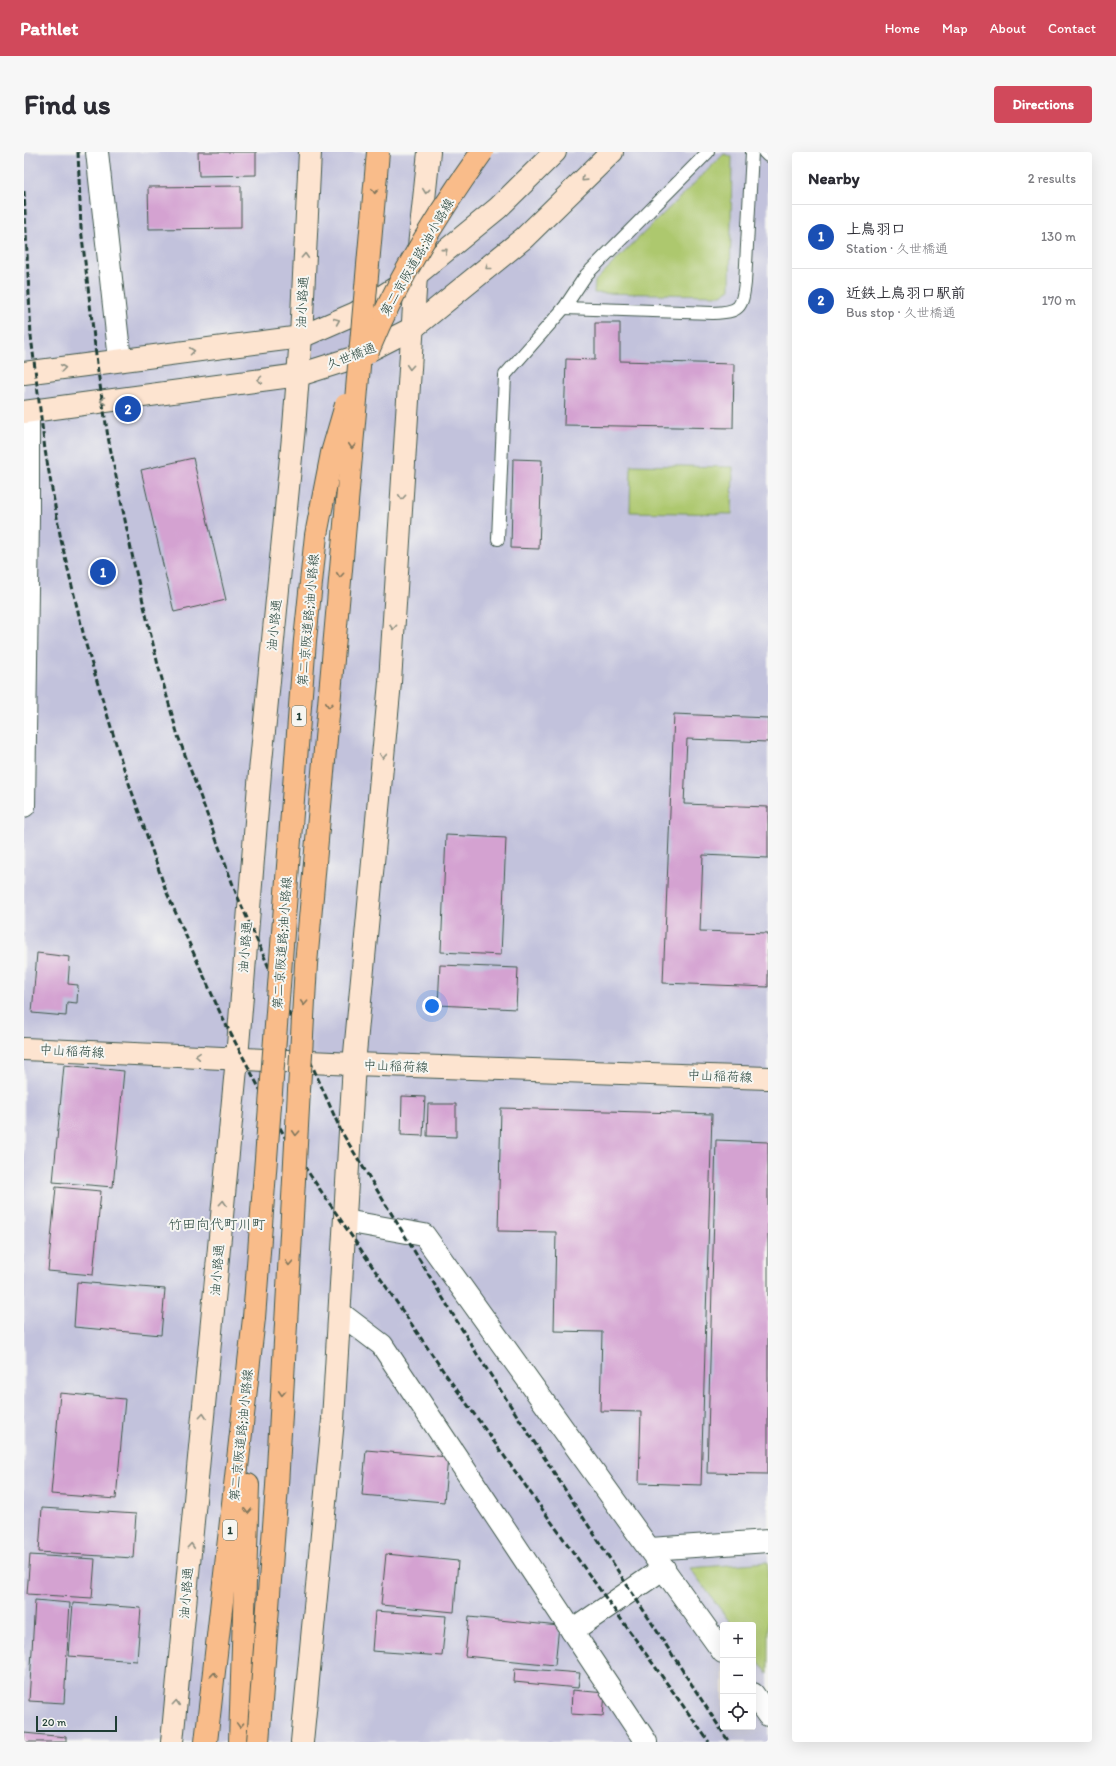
<!DOCTYPE html>
<html lang="en">
<head>
<meta charset="utf-8">
<style>
	:root { --surface:#fff; --page:#f7f7f7; --text:#2b2b33; --muted:#7c7c81; --line:#e1e1e2; --accent:#d1495b }
	body { margin:0; font-family:Itim,"Klee One",sans-serif; background:var(--page); color:var(--text) }
	.controls { position:absolute; right:12px; bottom:12px; display:grid; overflow:hidden; border-radius:4px; box-shadow:0 4px 16px #0002 }
	.controls button { width:36px; height:36px; display:grid; place-items:center; padding:0; border:0; border-bottom:1px solid var(--line); background:var(--surface); color:var(--text); font:20px sans-serif }
	.scale { position:absolute; left:12px; bottom:10px; width:81px; box-sizing:border-box; padding-left:4px; border:2px solid #1f3d34; border-top:0; font-size:11px; line-height:14px; white-space:nowrap; color:#1f3d34; -webkit-text-stroke:3px #f6f6f2; paint-order:stroke }
	.you { position:absolute; left:408px; top:854px; width:14px; height:14px; margin:-10px; border:3px solid #fff; border-radius:50%; background:#1a73e8; box-shadow:0 0 0 6px #1a73e833 }
	.badge { display:grid; place-items:center; width:26px; height:26px; border-radius:50%; background:var(--accent); color:#fff; font-size:13px; font-weight:700 }
	.pin { position:absolute; translate:-50% -50%; border:2px solid #fff; box-shadow:0 1px 4px #0006 }
	.list { margin:0; padding:0; list-style:none }
	h2 { display:flex; justify-content:space-between; align-items:center; height:52px; margin:0; padding:0 16px; font-size:17px }
	h2 small { font-size:13px; font-weight:400; color:var(--muted) }
	.list li { display:grid; grid-template-columns:26px 1fr auto; gap:12px; align-items:center; box-sizing:border-box; height:64px; padding:0 16px; border-top:1px solid var(--line) }
	.list b { display:block; font-size:15px; white-space:nowrap }
	.list p { margin:0; font-size:13px; white-space:nowrap; color:var(--muted) }
	.list em { font-size:13px; font-style:normal; color:var(--muted) }
	.icon { flex:none; width:22px; height:22px; fill:none; stroke:currentColor; stroke-width:2; stroke-linecap:round; stroke-linejoin:round }
	.map { position:relative; flex:none; width:744px; height:1590px; overflow:hidden; border-radius:4px }
	header { display:flex; align-items:center; gap:24px; box-sizing:border-box; height:56px; padding:0 20px; background:var(--accent); color:#fff }
	header strong { font-size:19px }
	nav { display:flex; gap:22px; margin-inline-start:auto; font-size:14px }
	.intro { display:flex; align-items:center; justify-content:space-between; box-sizing:border-box; height:96px; padding:0 24px }
	h1 { margin:0; font-size:28px }
	.button { padding:10px 18px; border-radius:4px; background:var(--accent); color:#fff; font-size:14px; font-weight:700 }
	main { display:flex; gap:24px; padding:0 24px }
	aside { flex:1; background:var(--surface); border-radius:4px; box-shadow:0 4px 16px #0002 }
	.map>svg:first-child { display:block }
	.industrial { fill:#c2c2dc; fill-rule:evenodd }
	.green { fill:#adc86e; stroke:#668251 }
	.building { fill:#d4a2d1 }
	.lines { fill:none; stroke-linecap:round; stroke-linejoin:round }
	.lane-casing { stroke:#3f574c; stroke-width:14 }
	.street-casing { stroke:#3f574c; stroke-width:24 }
	.secondary-casing { stroke:#3f574c; stroke-width:24 }
	.highway-casing { stroke:#3f574c; stroke-width:24 }
	.lane { stroke:#fff; stroke-width:12 }
	.street { stroke:#fff; stroke-width:22 }
	.secondary { stroke:#fde4d0; stroke-width:22 }
	.highway { stroke:#f9bc8a; stroke-width:22 }
	.rail { stroke:#1f3d34; stroke-width:3; stroke-dasharray:6 3; stroke-linecap:butt }
	.highway-bridge-casing { stroke:#3f574c; stroke-width:24; stroke-linecap:butt }
	.highway-bridge { stroke:#f9bc8a; stroke-width:22 }
	.oneway { stroke:#8e9082 }
	.oneway2 { stroke:#81765b }
	.labels { text-anchor:middle; dominant-baseline:central; stroke-width:4; stroke-linejoin:round; paint-order:stroke }
	.shield { fill:#f6f6f2; stroke:#60746d; stroke-width:1 }
	.shield-label { font-size:12px; font-weight:bold; fill:#1f3d34 }
	.street-label { font-size:13px; fill:#1f3d34; stroke:#f6f6f2 }
	.neighbourhood-label { font-size:14px; fill:#1f3d34; stroke:#f6f6f2 }
</style>
</head>
<body>
<header>
<strong>Pathlet</strong>
<nav><a>Home</a><a>Map</a><a>About</a><a>Contact</a></nav>
</header>
<div class="intro"><h1>Find us</h1><a class="button">Directions</a></div>
<main>
<div class="map">
<svg width="744" height="1590" viewBox="0 0 744 1590">
	<rect width="100%" height="100%" fill="#f6f6f2"/>
	<filter id="ink" filterUnits="userSpaceOnUse"><feTurbulence type="fractalNoise" baseFrequency=".025" numOctaves="2"/><feDisplacementMap in="SourceGraphic" scale="8" xChannelSelector="R" yChannelSelector="G"/><feConvolveMatrix kernelMatrix="1 2 1 2 8 2 1 2 1" color-interpolation-filters="sRGB"/></filter>
	<filter id="wash" filterUnits="userSpaceOnUse"><feTurbulence type="fractalNoise" baseFrequency=".012" numOctaves="4" result="noise"/><feDisplacementMap in="SourceGraphic" scale="16" xChannelSelector="R" yChannelSelector="G"/><feGaussianBlur stdDeviation="0.9" result="paint"/><feColorMatrix in="noise" values="0 0 0 0 0 0 0 0 0 0 0 0 0 0 0 0 0 1.4 0 .05"/><feComposite in="paint" operator="in"/></filter>
	<g filter="url(#wash)">
		<rect width="100%" height="100%" fill="#f3e9d6"/>
		<path class="industrial" d="M0,0H744V1590H0ZM699,1473H729V1575H699Z"/>
		<g class="green">
			<polygon points="700,2 708,5 706,137 697,143 570,141 571,129"/>
			<polygon points="607,313 709,315 708,362 606,360"/>
			<polygon points="744,1410 744,1522 729,1502 729,1473 708,1473 666,1416"/>
		</g>
		<g id="blocks">
			<g class="building">
				<polygon points="174,0 232,0 232,23 175,24"/>
				<polygon points="217,34 217,76 125,77 124,35"/>
				<polygon points="571,171 596,171 596,209 710,212 709,276 540,273 542,207 571,208"/>
				<polygon points="169,306 202,448 150,460 117,318"/>
				<polygon points="489,307 518,308 515,397 487,396"/>
				<polygon points="650,562 744,566 744,590 663,587 660,652 744,655 744,706 679,703 676,779 744,781 744,835 639,831"/>
				<polygon points="422,683 482,686 477,803 417,800"/>
				<polygon points="13,801 46,805 44,832 54,833 53,851 43,850 42,864 8,861"/>
				<polygon points="416,813 494,816 492,857 414,853"/>
				<polygon points="40,913 100,919 89,1035 29,1030"/>
				<polygon points="378,944 401,945 399,984 377,983"/>
				<polygon points="404,952 432,952 432,985 403,984"/>
				<polygon points="477,956 688,962 677,1333 615,1331 617,1260 576,1259 578,1180 530,1179 532,1080 474,1079"/>
				<polygon points="692,988 744,990 744,1322 683,1321"/>
				<polygon points="32,1035 77,1039 69,1123 24,1119"/>
				<polygon points="53,1130 141,1137 137,1183 50,1175"/>
				<polygon points="36,1241 101,1247 92,1347 27,1342"/>
				<polygon points="342,1298 424,1305 420,1350 338,1343"/>
				<polygon points="18,1356 112,1362 109,1406 15,1400"/>
				<polygon points="362,1402 434,1409 430,1460 357,1453"/>
				<polygon points="6,1403 71,1407 68,1446 3,1442"/>
				<polygon points="11,1448 46,1451 40,1551 5,1549"/>
				<polygon points="49,1451 117,1456 113,1509 45,1504"/>
				<polygon points="351,1459 422,1464 418,1504 348,1499"/>
				<polygon points="445,1465 535,1474 531,1513 441,1504"/>
				<polygon points="491,1516 556,1521 554,1536 490,1530"/>
				<polygon points="548,1538 581,1541 579,1564 547,1562"/>
				<polygon points="0,1581 42,1585 42,1590 0,1590"/>
			</g>
		</g>
	</g>
	<g filter="url(#ink)">
		<use href="#blocks" fill-opacity="0" stroke="#3f574c" stroke-width="1"/>
		<g class="lines">
			<defs>
				<g id="lane">
					<path d="M684,0L562,123L540,156L689,161C716,160 718,156 721,131L728,0"/>
					<polyline points="740,0 744,4"/>
					<polyline points="474,387 481,223 540,156"/>
				</g>
				<g id="street">
					<polyline points="73,0 96,208"/>
					<polyline points="0,654 4,366 4,260"/>
					<polyline points="321,1069 400,1083 699,1500"/>
					<polyline points="316,1161 358,1193 622,1590"/>
					<polyline points="626,1397 744,1389"/>
					<polyline points="548,1479 640,1416"/>
					<polyline points="729,1542 744,1563"/>
				</g>
				<g id="secondary">
					<polyline points="0,221 277,185 332,161 392,123 474,56 531,0"/>
					<polyline points="0,260 275,223 332,205 389,176 500,86 588,0"/>
					<polyline points="0,897 330,912 744,926"/>
					<polyline points="148,1590 213,906 236,620 270,275 277,185 286,0"/>
					<polyline points="278,1590 309,1268 330,912 366,530 392,123 405,0"/>
				</g>
				<g id="highway">
					<polyline points="182,1590 230,1166"/>
					<polyline points="216,1590 224,1333"/>
				</g>
			</defs>
			<use href="#lane" class="lane-casing"/>
			<use href="#street" class="street-casing"/>
			<use href="#secondary" class="secondary-casing"/>
			<use href="#highway" class="highway-casing"/>
			<use href="#lane" class="lane"/>
			<use href="#street" class="street"/>
			<use href="#secondary" class="secondary"/>
			<use href="#highway" class="highway"/>
			<g class="rail">
				<polyline points="54,0 57,76 74,220 84,285 110,412 134,513 154,584 212,741 317,979 453,1202 705,1590"/>
				<polyline points="0,39 7,184 21,298 37,388 62,493 97,608 142,739 198,865 263,989 420,1220 685,1590"/>
			</g>
			<defs>
				<g id="highway-bridge">
					<path d="M343,201C372,130 413,62 458,0"/>
					<polyline points="230,1166 281,488 292,383 308,301 322,253"/>
					<polyline points="234,1590 253,1334 282,812 354,0"/>
				</g>
			</defs>
			<use href="#highway-bridge" class="highway-bridge-casing"/>
			<use href="#highway-bridge" class="highway-bridge"/>
		</g>
		<defs><path id="oneway-chevron" d="M-2-3.5L2.5 0L-2 3.5" fill="none" stroke-width="1.6" stroke-linecap="round" stroke-linejoin="round"/></defs>
		<g class="oneway">
			<use href="#oneway-chevron" transform="translate(560 27) rotate(136)"/>
			<use href="#oneway-chevron" transform="translate(402 39) rotate(96)"/>
			<use href="#oneway-chevron" transform="translate(421 99) rotate(-40)"/>
			<use href="#oneway-chevron" transform="translate(281 104) rotate(-87)"/>
			<use href="#oneway-chevron" transform="translate(464 115) rotate(141)"/>
			<use href="#oneway-chevron" transform="translate(313 169) rotate(-23)"/>
			<use href="#oneway-chevron" transform="translate(168 199) rotate(-7)"/>
			<use href="#oneway-chevron" transform="translate(386 215) rotate(94)"/>
			<use href="#oneway-chevron" transform="translate(39 216) rotate(-7)"/>
			<use href="#oneway-chevron" transform="translate(236 228) rotate(173)"/>
			<use href="#oneway-chevron" transform="translate(79 249) rotate(172)"/>
			<use href="#oneway-chevron" transform="translate(378 345) rotate(94)"/>
			<use href="#oneway-chevron" transform="translate(369 475) rotate(94)"/>
			<use href="#oneway-chevron" transform="translate(359 604) rotate(95)"/>
			<use href="#oneway-chevron" transform="translate(174 904) rotate(-177)"/>
			<use href="#oneway-chevron" transform="translate(199 1051) rotate(-85)"/>
			<use href="#oneway-chevron" transform="translate(179 1264) rotate(-85)"/>
			<use href="#oneway-chevron" transform="translate(167 1394) rotate(-85)"/>
			<use href="#oneway-chevron" transform="translate(152 1551) rotate(-85)"/>
		</g>
		<g class="oneway2">
			<use href="#oneway-chevron" transform="translate(351 39) rotate(95)"/>
			<use href="#oneway-chevron" transform="translate(328 294) rotate(95)"/>
			<use href="#oneway-chevron" transform="translate(316 423) rotate(95)"/>
			<use href="#oneway-chevron" transform="translate(305 553) rotate(95)"/>
			<use href="#oneway-chevron" transform="translate(280 851) rotate(93)"/>
			<use href="#oneway-chevron" transform="translate(272 981) rotate(93)"/>
			<use href="#oneway-chevron" transform="translate(265 1111) rotate(93)"/>
			<use href="#oneway-chevron" transform="translate(258 1241) rotate(93)"/>
			<use href="#oneway-chevron" transform="translate(224 1359) rotate(92)"/>
			<use href="#oneway-chevron" transform="translate(190 1523) rotate(-84)"/>
			<use href="#oneway-chevron" transform="translate(216 1573) rotate(92)"/>
		</g>
	</g>
	<g class="labels">
		<g class="shield">
			<rect x="268" y="554" width="14" height="20" rx="3"/>
			<rect x="199" y="1368" width="14" height="20" rx="3"/>
		</g>
		<g class="shield-label">
			<text x="275" y="564">1</text>
			<text x="206" y="1378">1</text>
		</g>
		<g class="street-label">
			<text transform="translate(393 105) rotate(-60)">第二京阪道路;油小路線</text>
			<text transform="translate(278 150) rotate(-87)">油小路通</text>
			<text transform="translate(327 204) rotate(-21)">久世橋通</text>
			<text transform="translate(284 468) rotate(-85)">第二京阪道路;油小路線</text>
			<text transform="translate(250 473) rotate(-84)">油小路通</text>
			<text transform="translate(258 791) rotate(-86)">第二京阪道路;油小路線</text>
			<text transform="translate(221 795) rotate(-85)">油小路通</text>
			<text transform="translate(48 899) rotate(3)">中山稲荷線</text>
			<text transform="translate(372 914) rotate(2)">中山稲荷線</text>
			<text transform="translate(696 924) rotate(2)">中山稲荷線</text>
			<text transform="translate(193 1118) rotate(-85)">油小路通</text>
			<text transform="translate(217 1283) rotate(-84)">第二京阪道路;油小路線</text>
			<text transform="translate(162 1441) rotate(-85)">油小路通</text>
		</g>
		<g class="neighbourhood-label">
			<text x="193" y="1072">竹田向代町川町</text>
		</g>
	</g>
</svg>
<div class="controls">
<button>+</button>
<button>−</button>
<button><svg class="icon" aria-label="locate" viewBox="0 0 24 24"><circle cx="12" cy="12" r="6"/><path d="M12 2v4M12 18v4M2 12h4M18 12h4"/></svg></button>
</div>
<div class="scale">20 m</div>
<div class="you"></div>
<div class="pin badge" style="left:79px;top:420px;background:#1a4fb4">1</div>
<div class="pin badge" style="left:104px;top:257px;background:#1a4fb4">2</div>
</div>
<aside>
<h2>Nearby<small>2 results</small></h2>
<ul class="list">
<li><span class="badge" style="background:#1a4fb4">1</span><div><b>上鳥羽口</b><p>Station · 久世橋通</p></div><em>130 m</em></li>
<li><span class="badge" style="background:#1a4fb4">2</span><div><b>近鉄上鳥羽口駅前</b><p>Bus stop · 久世橋通</p></div><em>170 m</em></li>
</ul>
</aside>
</main>
</body>
</html>
